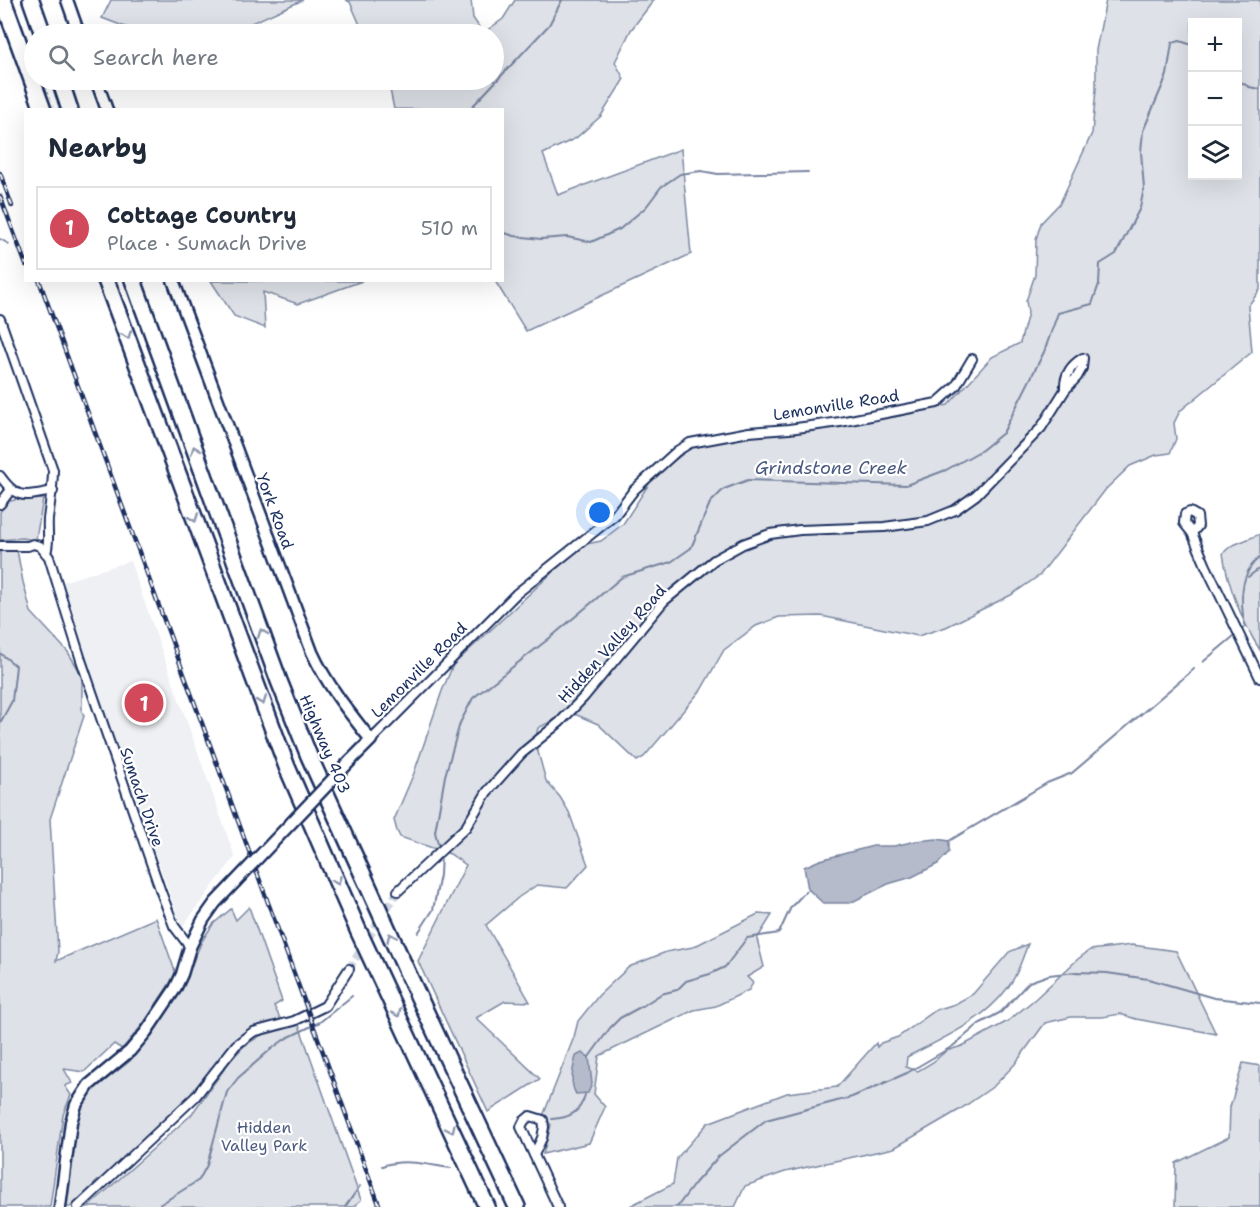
<!DOCTYPE html>
<html lang="en">
<head>
<meta charset="utf-8">
<style>
	:root { --surface:#fff; --page:#f6f6f7; --text:#1f2937; --muted:#747a83; --line:#e0e1e3; --accent:#d1495b }
	body { margin:0; font-family:"Shantell Sans",sans-serif; background:var(--page); color:var(--text) }
	.controls { position:absolute; right:18px; top:18px; display:grid; overflow:hidden; border-radius:0px; box-shadow:0 6px 24px #0002 }
	.controls button { width:54px; height:54px; display:grid; place-items:center; padding:0; border:0; border-bottom:2px solid var(--line); background:var(--surface); color:var(--text); font:30px sans-serif }
	.you { position:absolute; left:600px; top:513px; width:21px; height:21px; margin:-15px; border:4px solid #fff; border-radius:50%; background:#1a73e8; box-shadow:0 0 0 9px #1a73e833 }
	.badge { display:grid; place-items:center; width:39px; height:39px; border-radius:50%; background:var(--accent); color:#fff; font-size:20px; font-weight:700 }
	.pin { position:absolute; translate:-50% -50%; border:3px solid #fff; box-shadow:0 2px 6px #0006 }
	.list { margin:0; padding:0; list-style:none }
	h2 { display:flex; justify-content:space-between; align-items:center; height:78px; margin:0; padding:0 24px; font-size:26px }
	h2 small { font-size:20px; font-weight:400; color:var(--muted) }
	.list li { display:grid; grid-template-columns:39px 1fr auto; gap:18px; align-items:center; box-sizing:border-box; height:84px; margin:0 12px 12px; padding:0 12px; border:2px solid var(--line); border-radius:0px }
	.list b { display:block; font-size:22px; white-space:nowrap }
	.list p { margin:0; font-size:20px; white-space:nowrap; color:var(--muted) }
	.list em { font-size:20px; font-style:normal; color:var(--muted) }
	.icon { flex:none; width:33px; height:33px; fill:none; stroke:currentColor; stroke-width:2; stroke-linecap:round; stroke-linejoin:round }
	.map { position:relative; flex:none; width:1260px; height:1207px; overflow:hidden }
	.search { position:absolute; background:var(--surface); box-shadow:0 6px 24px #0002; left:24px; top:24px; width:480px; height:66px; display:flex; align-items:center; gap:15px; box-sizing:border-box; padding:0 21px; border-radius:33px; color:var(--muted); font-size:22px }
	.panel { position:absolute; background:var(--surface); box-shadow:0 6px 24px #0002; left:24px; top:108px; width:480px; height:174px; border-radius:0px }
	.map>svg:first-child { display:block }
	.built { fill:#eff0f4 }
	.green { fill:#dee1e7; stroke:#7c88a2; stroke-width:1.5; fill-rule:evenodd }
	.water { fill:#b5bbca; stroke:#77839f; stroke-width:1.5 }
	.lines { fill:none; stroke-linecap:round; stroke-linejoin:round }
	.stream { stroke:#77839f; stroke-width:2 }
	.minor-tunnel { stroke:#d1d5df; stroke-width:8; stroke-dasharray:8 4; stroke-linecap:butt }
	.minor-casing { stroke:#1b2f5e; stroke-width:12 }
	.tertiary-casing { stroke:#1b2f5e; stroke-width:15 }
	.motorway-casing { stroke:#1b2f5e; stroke-width:20 }
	.minor { stroke:#fff; stroke-width:8 }
	.tertiary { stroke:#fff; stroke-width:10 }
	.motorway { stroke:#fff; stroke-width:15 }
	.rail-casing { stroke:#1b2f5e; stroke-width:4.5 }
	.rail { stroke:#fff; stroke-width:2; stroke-dasharray:7; stroke-linecap:butt }
	.tertiary-bridge-casing { stroke:#1b2f5e; stroke-width:15; stroke-linecap:butt }
	.tertiary-bridge { stroke:#fff; stroke-width:10 }
	.oneway { stroke:#8d97ae }
	.labels { text-anchor:middle; dominant-baseline:central; stroke-width:4.5; stroke-linejoin:round; paint-order:stroke }
	.street-label { font-size:16px; fill:#1b2f5e; stroke:#fff }
	.park-label { font-size:16px; fill:#4c5c80; stroke:#fff }
	.water-label { font-size:18px; font-style:italic; fill:#49597e; stroke:#fff }
</style>
</head>
<body>
<div class="map">
<svg width="1260" height="1207" viewBox="0 0 1260 1207">
	<rect width="100%" height="100%" fill="#fff"/>
	<filter id="ink" filterUnits="userSpaceOnUse"><feTurbulence type="fractalNoise" baseFrequency=".0167" numOctaves="2"/><feDisplacementMap in="SourceGraphic" scale="12" xChannelSelector="R" yChannelSelector="G"/><feConvolveMatrix kernelMatrix="1 2 1 2 8 2 1 2 1" color-interpolation-filters="sRGB"/></filter>
	<g filter="url(#ink)">
		<polygon class="built" points="130,561 235,857 182,927 56,584"/>
		<g class="green">
			<polygon points="111,0 303,0 227,34 144,34 102,18"/>
			<polygon points="346,0 471,0 473,18 483,33 503,19 515,0 654,0 631,30 615,62 624,79 601,116 576,138 543,154 558,195 681,149 691,254 526,331 495,281 502,280 502,110 394,109 388,80 494,80 494,34 364,34 350,2"/>
			<path d="M1106,0H1260V290L1248,306L1252,352L1180,411L1174,423L1176,439L1170,453L1156,455L1130,466L1106,489L1040,575L1011,595L946,627L918,636L821,616L779,617L756,626L724,650L701,690L644,757L637,761L598,724L570,712L538,728L535,741L546,781L560,797L569,812L588,865L567,888L537,885L519,897L486,925L530,1002L505,1001L476,1018L540,1079L488,1112L418,961L466,865L450,854L400,837L397,831L394,820L414,773L442,691L453,665L582,545L601,541L623,524L654,476L696,444L728,435L804,429L894,417L948,405L992,357L1020,343L1028,313L1026,301L1035,275L1036,239L1041,223L1060,203L1092,133L1096,89V50ZM1192,22H1238V176H1192Z"/>
			<polygon points="211,281 362,281 298,304 263,292 265,328 234,316"/>
			<polygon points="15,498 22,500 43,499 36,539 34,540 22,538 0,540 0,512 7,502 15,500"/>
			<path d="M1260,534V650C1243,624 1227,584 1223,553L1231,546Z"/>
			<polygon points="17,550 23,582 31,612 68,652 82,675 82,711 84,716 50,819 58,952 56,961 156,918 176,974 144,1023 122,1049 114,1044 84,1072 64,1069 72,1083 65,1086 71,1095 63,1115 50,1207 0,1207 0,551"/>
			<polygon points="249,907 282,1001 274,1006 281,1020 252,1029 233,1044 193,1094 70,1207 64,1207 78,1108 89,1093 130,1061 164,1017 189,971 202,941 213,924 231,909 236,920"/>
			<polygon points="758,914 772,915 757,939 764,967 747,977 753,983 749,990 716,1006 694,1010 599,1056 594,1094 605,1107 589,1143 543,1154 551,1125 543,1116 574,1037 578,1021 599,995 629,967 666,952 693,947"/>
			<path d="M1028,944C1022,959 1017,977 1006,990C982,1022 941,1039 907,1057L906,1067L918,1071L933,1062L946,1051L962,1046L1008,1021L1035,999L1078,959L1090,950L1132,945L1176,951L1216,1034L1136,1019L1120,1014L1102,1017H1071L1045,1023L1015,1064L994,1086L959,1110L894,1148L785,1172L745,1186L735,1207H628L673,1184L677,1158L708,1123L787,1093L837,1087L876,1043L877,1047L881,1043L898,1037L936,1010L955,1004L973,994L1009,952Z"/>
			<polygon points="299,1025 361,1200 353,1207 88,1207 191,1115 230,1061 244,1046 261,1035"/>
			<polygon points="1243,1063 1260,1066 1260,1207 1175,1207 1176,1163 1229,1137 1230,1107"/>
		</g>
		<g class="water">
			<polygon points="937,839 949,841 949,852 938,864 912,877 888,884 850,903 823,903 808,889 804,867 820,860 873,846 894,846 916,841"/>
			<path d="M582,1053L589,1057L592,1084L588,1093L576,1094C569,1082 573,1069 576,1056Z"/>
		</g>
		<g class="lines">
			<g class="stream">
				<polyline points="1238,80 1249,87 1260,89"/>
				<polyline points="469,110 549,25 562,0"/>
				<polyline points="502,232 514,236 541,239 567,237 591,242 620,229 646,207 661,187 680,174 701,171 718,174 808,172"/>
				<polyline points="0,239 9,244"/>
				<polyline points="1248,577 1260,568"/>
				<path d="M1242,629L1245,626C1240,603 1239,573 1260,557"/>
				<polyline points="0,653 16,666 12,701 0,723"/>
				<polyline points="1203,662 1234,636"/>
				<polyline points="949,841 1047,783 1072,773 1194,669"/>
				<polyline points="439,848 435,832 445,776 460,723 473,698 551,637 622,577 671,562 691,548 710,503 724,489 748,480 906,485 946,470 982,450 1003,433 1044,352 1058,313 1092,304 1099,284 1100,264 1116,254 1140,208 1144,188 1141,152 1143,131 1167,75 1172,43 1180,41 1192,45"/>
				<polyline points="418,933 433,910 440,875 441,853"/>
				<polyline points="589,1057 610,1028 620,1018 644,1005 661,994 677,990 686,981 710,974 725,967 747,938 779,933 791,907 808,889"/>
				<path d="M552,1119C569,1118 580,1113 585,1095"/>
				<path d="M382,1166C405,1158 429,1165 451,1168"/>
				<polyline points="156,1207 199,1180 207,1165 227,1092 238,1078 270,1050 285,1039 320,1022 352,996"/>
				<polyline points="345,1207 360,1186"/>
				<polyline points="677,1207 695,1183 719,1156 766,1120 852,1097 907,1073 953,1046 979,1024 1001,1012 1029,982 1049,975 1076,972 1107,973 1148,979 1214,998 1260,1003"/>
			</g>
			<polyline class="minor-tunnel" points="349,969 398,891"/>
			<defs>
				<g id="minor">
					<path d="M0,319L53,470C53,487 50,502 48,519C47,530 50,541 46,553"/>
					<path d="M0,476C18,501 25,496 53,491"/>
					<polyline points="0,504 10,491"/>
					<polyline points="1192,533 1198,526 1197,516 1190,512 1185,514 1184,523 1192,533 1206,566 1260,678"/>
					<polyline points="0,546 28,546 33,544 40,546 49,557 81,660 161,892 174,926 190,947"/>
					<polyline points="371,740 516,594 615,515 634,490 677,451 690,443 749,432 789,429 840,422 937,403 956,386 972,359"/>
					<path d="M398,891L466,827L487,792L521,754L560,722L584,697L664,601L714,560L743,544L770,534L800,530L884,527L928,521L955,510L976,495L1041,428L1065,390L1077,377L1082,368L1083,358C1071,365 1064,376 1065,390"/>
					<polyline points="534,1155 542,1138 544,1127 543,1120 530,1116 524,1121 521,1127 558,1207"/>
					<polyline points="78,1207 195,1097 236,1045 253,1032 294,1021 325,1006 349,969"/>
				</g>
				<g id="tertiary">
					<polyline points="67,0 79,34"/>
					<polyline points="96,80 107,110"/>
					<path d="M173,280L312,652C327,685 348,711 371,740L351,760"/>
					<polyline points="60,1207 71,1122 76,1105 89,1085 130,1051 146,1032 175,989 182,974 190,947 203,920 215,903 235,882"/>
				</g>
				<g id="motorway">
					<polyline points="3,0 43,110"/>
					<polyline points="31,0 43,34"/>
					<polyline points="60,80 70,110"/>
					<polyline points="106,280 287,767 358,930 487,1207"/>
					<polyline points="133,280 279,681 309,756 408,974 517,1207"/>
				</g>
			</defs>
			<use href="#minor" class="minor-casing"/>
			<use href="#tertiary" class="tertiary-casing"/>
			<use href="#motorway" class="motorway-casing"/>
			<use href="#minor" class="minor"/>
			<use href="#tertiary" class="tertiary"/>
			<use href="#motorway" class="motorway"/>
			<defs>
				<g id="rail">
					<polyline points="0,173 12,206"/>
					<polyline points="0,196 26,265"/>
					<polyline points="39,280 380,1207"/>
				</g>
			</defs>
			<use href="#rail" class="rail-casing"/>
			<use href="#rail" class="rail"/>
			<defs>
				<polyline id="tertiary-bridge" points="235,882 351,760"/>
			</defs>
			<use href="#tertiary-bridge" class="tertiary-bridge-casing"/>
			<use href="#tertiary-bridge" class="tertiary-bridge"/>
		</g>
		<defs><path id="oneway-chevron" d="M-2-3.5L2.5 0L-2 3.5" fill="none" stroke-width="1.6" stroke-linecap="round" stroke-linejoin="round" transform="scale(1.5)"/></defs>
		<g class="oneway">
			<use href="#oneway-chevron" transform="translate(127 335) rotate(70)"/>
			<use href="#oneway-chevron" transform="translate(195 450) rotate(-110)"/>
			<use href="#oneway-chevron" transform="translate(194 518) rotate(70)"/>
			<use href="#oneway-chevron" transform="translate(262 633) rotate(-110)"/>
			<use href="#oneway-chevron" transform="translate(262 701) rotate(70)"/>
			<use href="#oneway-chevron" transform="translate(337 881) rotate(66)"/>
			<use href="#oneway-chevron" transform="translate(391 937) rotate(-114)"/>
			<use href="#oneway-chevron" transform="translate(397 1013) rotate(65)"/>
			<use href="#oneway-chevron" transform="translate(451 1129) rotate(65)"/>
		</g>
	</g>
	<g class="labels">
		<g class="street-label">
			<text transform="translate(836 405) rotate(-9)">Lemonville Road</text>
			<text transform="translate(275 511) rotate(70)">York Road</text>
			<text transform="translate(612 644) rotate(-48)">Hidden Valley Road</text>
			<text transform="translate(419 670) rotate(-45)">Lemonville Road</text>
			<text transform="translate(325 744) rotate(67)">Highway 403</text>
			<text transform="translate(142 797) rotate(71)">Sumach Drive</text>
		</g>
		<g class="park-label">
			<text x="264" y="1127">Hidden<tspan x="264" dy="18">Valley Park</tspan></text>
		</g>
		<g class="water-label">
			<text x="831" y="468">Grindstone Creek</text>
		</g>
	</g>
</svg>
<div class="controls">
<button>+</button>
<button>−</button>
<button><svg class="icon" aria-label="layers" viewBox="0 0 24 24"><path d="M12 4l9 5-9 5-9-5zM3 14l9 5 9-5"/></svg></button>
</div>
<div class="you"></div>
<div class="pin badge" style="left:144px;top:703px">1</div>
<div class="search"><svg class="icon" aria-label="search" viewBox="0 0 24 24"><circle cx="10" cy="10" r="6"/><path d="M15 15l6 6"/></svg>Search here</div>
<section class="panel">
<h2>Nearby<small></small></h2>
<ul class="list">
<li><span class="badge">1</span><div><b>Cottage Country</b><p>Place · Sumach Drive</p></div><em>510 m</em></li>
</ul>
</section>
</div>
</body>
</html>
